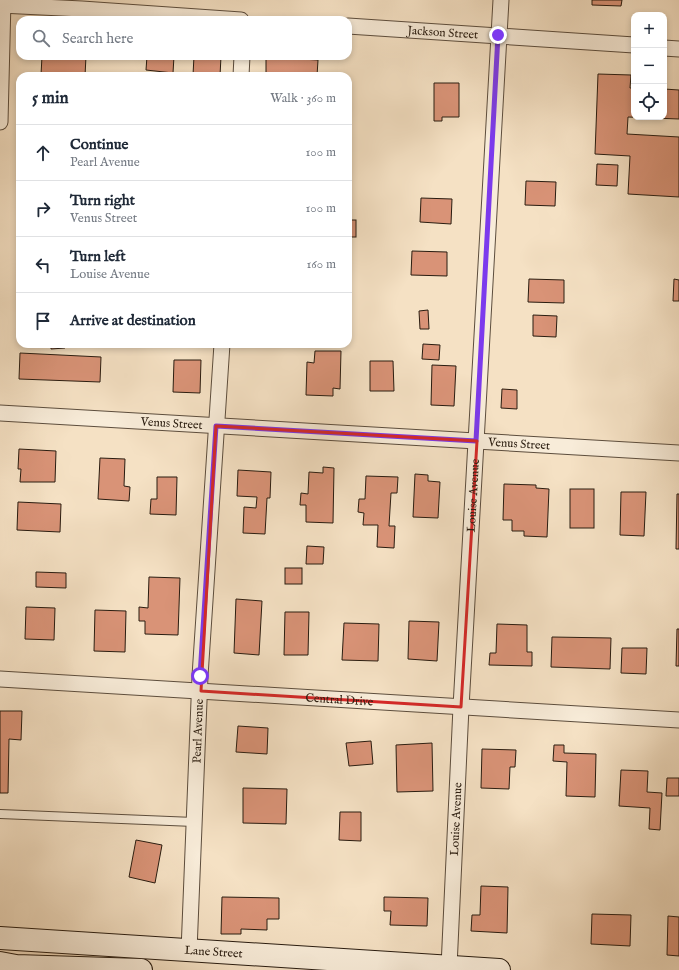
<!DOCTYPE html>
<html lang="en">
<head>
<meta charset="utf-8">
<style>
	:root { --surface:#fff; --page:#f6f6f7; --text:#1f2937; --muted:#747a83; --line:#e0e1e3 }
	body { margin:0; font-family:"IM FELL English",serif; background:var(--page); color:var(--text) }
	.controls { position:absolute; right:12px; top:12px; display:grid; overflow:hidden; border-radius:8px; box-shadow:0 2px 6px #0003 }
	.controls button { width:36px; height:36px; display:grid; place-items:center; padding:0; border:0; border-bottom:1px solid var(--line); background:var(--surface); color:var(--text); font:20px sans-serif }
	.stop { position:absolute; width:12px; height:12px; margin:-9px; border:3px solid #7c3aed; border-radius:50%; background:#fff }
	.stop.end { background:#7c3aed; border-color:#fff; box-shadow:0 1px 4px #0008 }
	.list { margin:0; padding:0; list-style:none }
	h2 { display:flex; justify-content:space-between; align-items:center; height:52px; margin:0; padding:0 16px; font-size:17px }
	h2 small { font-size:13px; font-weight:400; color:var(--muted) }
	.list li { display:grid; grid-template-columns:26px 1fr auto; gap:12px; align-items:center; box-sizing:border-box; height:56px; padding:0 16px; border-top:1px solid var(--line) }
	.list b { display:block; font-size:15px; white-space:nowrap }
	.list p { margin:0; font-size:13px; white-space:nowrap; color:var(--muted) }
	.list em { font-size:13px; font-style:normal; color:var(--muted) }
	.icon { flex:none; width:22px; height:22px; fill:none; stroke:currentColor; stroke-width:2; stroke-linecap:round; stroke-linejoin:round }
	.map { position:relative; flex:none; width:679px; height:970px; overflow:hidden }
	.search { position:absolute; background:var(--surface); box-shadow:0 2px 6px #0003; left:16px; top:16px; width:336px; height:44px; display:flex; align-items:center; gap:10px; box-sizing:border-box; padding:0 14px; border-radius:12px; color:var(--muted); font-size:15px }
	.panel { position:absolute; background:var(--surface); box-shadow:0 2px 6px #0003; left:16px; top:72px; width:336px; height:276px; border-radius:12px }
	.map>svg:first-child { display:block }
	.building { fill:#d99377; stroke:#291c10 }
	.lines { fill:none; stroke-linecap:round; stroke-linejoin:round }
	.service-casing { stroke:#5c4d3d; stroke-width:10 }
	.minor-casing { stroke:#5c4d3d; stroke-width:17 }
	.secondary-casing { stroke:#291c10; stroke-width:24 }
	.service { stroke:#f8ecd9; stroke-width:8 }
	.minor { stroke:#f8ecd9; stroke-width:15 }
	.secondary { stroke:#f8ecd9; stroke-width:22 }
	.route { stroke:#7c3aed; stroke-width:5 }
	.marked { fill:none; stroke:#d62828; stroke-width:3; stroke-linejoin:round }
	.labels { text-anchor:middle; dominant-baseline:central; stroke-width:3.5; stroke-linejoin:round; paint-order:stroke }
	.street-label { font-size:12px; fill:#291c10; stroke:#f8ecd9 }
</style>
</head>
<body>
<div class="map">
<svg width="679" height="970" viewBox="0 0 679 970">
	<rect width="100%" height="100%" fill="#f5e1c4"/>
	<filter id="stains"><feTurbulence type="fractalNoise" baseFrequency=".005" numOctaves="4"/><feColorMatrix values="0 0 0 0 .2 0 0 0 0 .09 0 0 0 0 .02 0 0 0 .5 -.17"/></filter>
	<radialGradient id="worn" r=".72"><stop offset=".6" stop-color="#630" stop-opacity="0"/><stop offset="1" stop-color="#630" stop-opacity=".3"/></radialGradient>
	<g class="building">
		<polygon points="592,0 622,0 621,6 592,5"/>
		<polygon points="42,56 86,56 85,76 41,75"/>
		<polygon points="147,56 174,56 173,73 146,70"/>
		<polygon points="194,56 221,56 220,76 193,75"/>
		<polygon points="266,57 318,60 317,76 266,76"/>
		<polygon points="598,74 631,75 630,88 634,88 634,117 664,117 664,89 679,90 679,119 628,117 627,134 679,137 679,197 628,194 630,156 595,154"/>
		<polygon points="434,83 459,83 459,117 442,117 442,121 434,121"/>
		<polygon points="597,164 618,165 617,186 596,185"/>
		<polygon points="526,181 556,182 555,206 525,205"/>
		<polygon points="421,198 452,199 451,224 420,222"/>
		<rect x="348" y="220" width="8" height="17"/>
		<polygon points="412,251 447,252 447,276 411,275"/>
		<polygon points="529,279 564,280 564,303 528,302"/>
		<polygon points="674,279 679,280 679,301 673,301"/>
		<polygon points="428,310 429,329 420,329 419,311"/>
		<polygon points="533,315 557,316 556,337 533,336"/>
		<polygon points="51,344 65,344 65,348 51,349"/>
		<polygon points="423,344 440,345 439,360 422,359"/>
		<polygon points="315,351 341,351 340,389 333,388 333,396 306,395 307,362 314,363"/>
		<polygon points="20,353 101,357 100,382 19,379"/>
		<polygon points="174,360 201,360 200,393 173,392"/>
		<polygon points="370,361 393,361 394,391 370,391"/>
		<polygon points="432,365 456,366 454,406 431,405"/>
		<polygon points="502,389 517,390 517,409 501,408"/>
		<polygon points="19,449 56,451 55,482 20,482 21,469 18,469"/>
		<polygon points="100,458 125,459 124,486 130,487 129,501 98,499"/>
		<polygon points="323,467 334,468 333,523 306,522 306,505 300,505 301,493 308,494 309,472 323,473"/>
		<polygon points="238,470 271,472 270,498 267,498 265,534 243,533 244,507 256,508 257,497 237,496"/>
		<polygon points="415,474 428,475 428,481 440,482 438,518 413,517"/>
		<polygon points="366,476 398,477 397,493 391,493 389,526 395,526 394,548 377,547 378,525 363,525 364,513 358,512 359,499 365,499"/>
		<polygon points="157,477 177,477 176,515 150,514 151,499 157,499"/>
		<polygon points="504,484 536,485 536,488 549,489 547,537 524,536 524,531 512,531 512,520 503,520"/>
		<rect x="570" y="489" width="24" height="39"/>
		<polygon points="621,492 646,492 644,536 620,535"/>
		<polygon points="677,494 679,494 679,549 676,549"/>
		<polygon points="18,502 61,504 60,532 17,530"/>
		<polygon points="307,546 324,547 323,564 306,564"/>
		<rect x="285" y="568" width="17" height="16"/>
		<polygon points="36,572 66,573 66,588 36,587"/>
		<polygon points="149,577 180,578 178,635 145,634 145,621 139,621 139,607 148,608"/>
		<polygon points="236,599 262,601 259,655 234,653"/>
		<polygon points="26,607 55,608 54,640 25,639"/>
		<polygon points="95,610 126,611 125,652 94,651"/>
		<polygon points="285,612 309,612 308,655 284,655"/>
		<polygon points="409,621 439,622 437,661 408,659"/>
		<polygon points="344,623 379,624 378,661 342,660"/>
		<polygon points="497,624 527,625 527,652 532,652 532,666 489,665 490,653 496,653"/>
		<polygon points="677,629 679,629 679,666 676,666"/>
		<polygon points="552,637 611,638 610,669 551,667"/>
		<polygon points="622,648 647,648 646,674 621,673"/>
		<polygon points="0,711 22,711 21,740 9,739 8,793 0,793"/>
		<polygon points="238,726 268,728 267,754 236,752"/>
		<polygon points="371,741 373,764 349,766 346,743"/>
		<polygon points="432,743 433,791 397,792 396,745"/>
		<polygon points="554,745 564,745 564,753 596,754 595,797 566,796 567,762 553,761"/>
		<polygon points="482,749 516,750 515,767 510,767 509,789 481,788"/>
		<polygon points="621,770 648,771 647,792 662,793 660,830 649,829 650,808 619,806"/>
		<polygon points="667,778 679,778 679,796 666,796"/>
		<polygon points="243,788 287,789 286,824 243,823"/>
		<polygon points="340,812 361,812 361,841 339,840"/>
		<polygon points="136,840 162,845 155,883 129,877"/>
		<polygon points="481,886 508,887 507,933 471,931 472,915 480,915"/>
		<polygon points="222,897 279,898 279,919 267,919 267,930 241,929 241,934 221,934"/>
		<polygon points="384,897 428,898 427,926 390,925 391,911 384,911"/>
		<polygon points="592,914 631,915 630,946 591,944"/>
		<polygon points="668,916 679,917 679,956 667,955"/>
	</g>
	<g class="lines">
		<defs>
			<polyline id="service" points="0,814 194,822"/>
			<g id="minor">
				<polyline points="0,5 82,9 241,20"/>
				<path id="s1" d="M348,26L634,45"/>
				<polyline points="664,48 679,49"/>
				<polyline points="241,76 242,56"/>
				<polyline points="0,122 3,0"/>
				<path id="s2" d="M0,413L679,453"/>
				<path id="s3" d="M0,679L679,720"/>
				<path id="s4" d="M189,951L200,676L222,344"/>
				<path id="s5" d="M449,967L461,707L501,0"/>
			</g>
			<g id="secondary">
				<path id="s6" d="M0,938L499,970"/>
				<polyline points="0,963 16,966 141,970"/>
			</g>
		</defs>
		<use href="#service" class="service-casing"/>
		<use href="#minor" class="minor-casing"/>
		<use href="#secondary" class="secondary-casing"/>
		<use href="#service" class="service"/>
		<use href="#minor" class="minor"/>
		<use href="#secondary" class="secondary"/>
	</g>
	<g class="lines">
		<polyline class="route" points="200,676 216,426 476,441 498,35"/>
	</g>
	<path class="marked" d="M216,426L477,441L461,707L201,691Z"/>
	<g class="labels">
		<g class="street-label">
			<text stroke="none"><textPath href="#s1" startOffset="95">Jackson Street</textPath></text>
			<text stroke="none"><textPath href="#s2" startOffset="172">Venus Street</textPath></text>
			<text stroke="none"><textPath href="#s2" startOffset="520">Venus Street</textPath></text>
			<text stroke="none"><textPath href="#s5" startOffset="472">Louise Avenue</textPath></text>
			<text stroke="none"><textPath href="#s3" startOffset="340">Central Drive</textPath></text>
			<text stroke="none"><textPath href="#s4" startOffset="220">Pearl Avenue</textPath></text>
			<text stroke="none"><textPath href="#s5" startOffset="148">Louise Avenue</textPath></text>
			<text stroke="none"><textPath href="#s6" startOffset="214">Lane Street</textPath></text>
		</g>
	</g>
	<rect width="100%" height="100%" filter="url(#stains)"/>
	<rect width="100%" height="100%" fill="url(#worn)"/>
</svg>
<div class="controls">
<button>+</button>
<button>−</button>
<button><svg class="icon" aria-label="locate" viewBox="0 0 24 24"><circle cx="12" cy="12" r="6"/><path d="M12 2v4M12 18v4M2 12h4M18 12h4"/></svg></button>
</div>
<div class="stop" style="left:200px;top:676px"></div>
<div class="stop end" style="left:498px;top:35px"></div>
<div class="search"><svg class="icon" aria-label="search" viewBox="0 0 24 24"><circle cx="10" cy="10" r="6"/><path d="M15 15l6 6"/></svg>Search here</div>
<section class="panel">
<h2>5 min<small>Walk · 360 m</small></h2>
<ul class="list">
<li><svg class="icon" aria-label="ahead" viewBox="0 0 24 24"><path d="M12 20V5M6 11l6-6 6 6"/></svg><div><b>Continue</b><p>Pearl Avenue</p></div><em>100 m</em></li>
<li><svg class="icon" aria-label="right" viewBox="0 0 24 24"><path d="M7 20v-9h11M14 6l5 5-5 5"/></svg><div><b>Turn right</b><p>Venus Street</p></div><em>100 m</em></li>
<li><svg class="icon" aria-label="left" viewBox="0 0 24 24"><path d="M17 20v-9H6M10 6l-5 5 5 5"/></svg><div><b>Turn left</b><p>Louise Avenue</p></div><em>160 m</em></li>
<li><svg class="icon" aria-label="arrive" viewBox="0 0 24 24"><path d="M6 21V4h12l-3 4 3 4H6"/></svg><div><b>Arrive at destination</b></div></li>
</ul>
</section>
</div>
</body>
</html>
